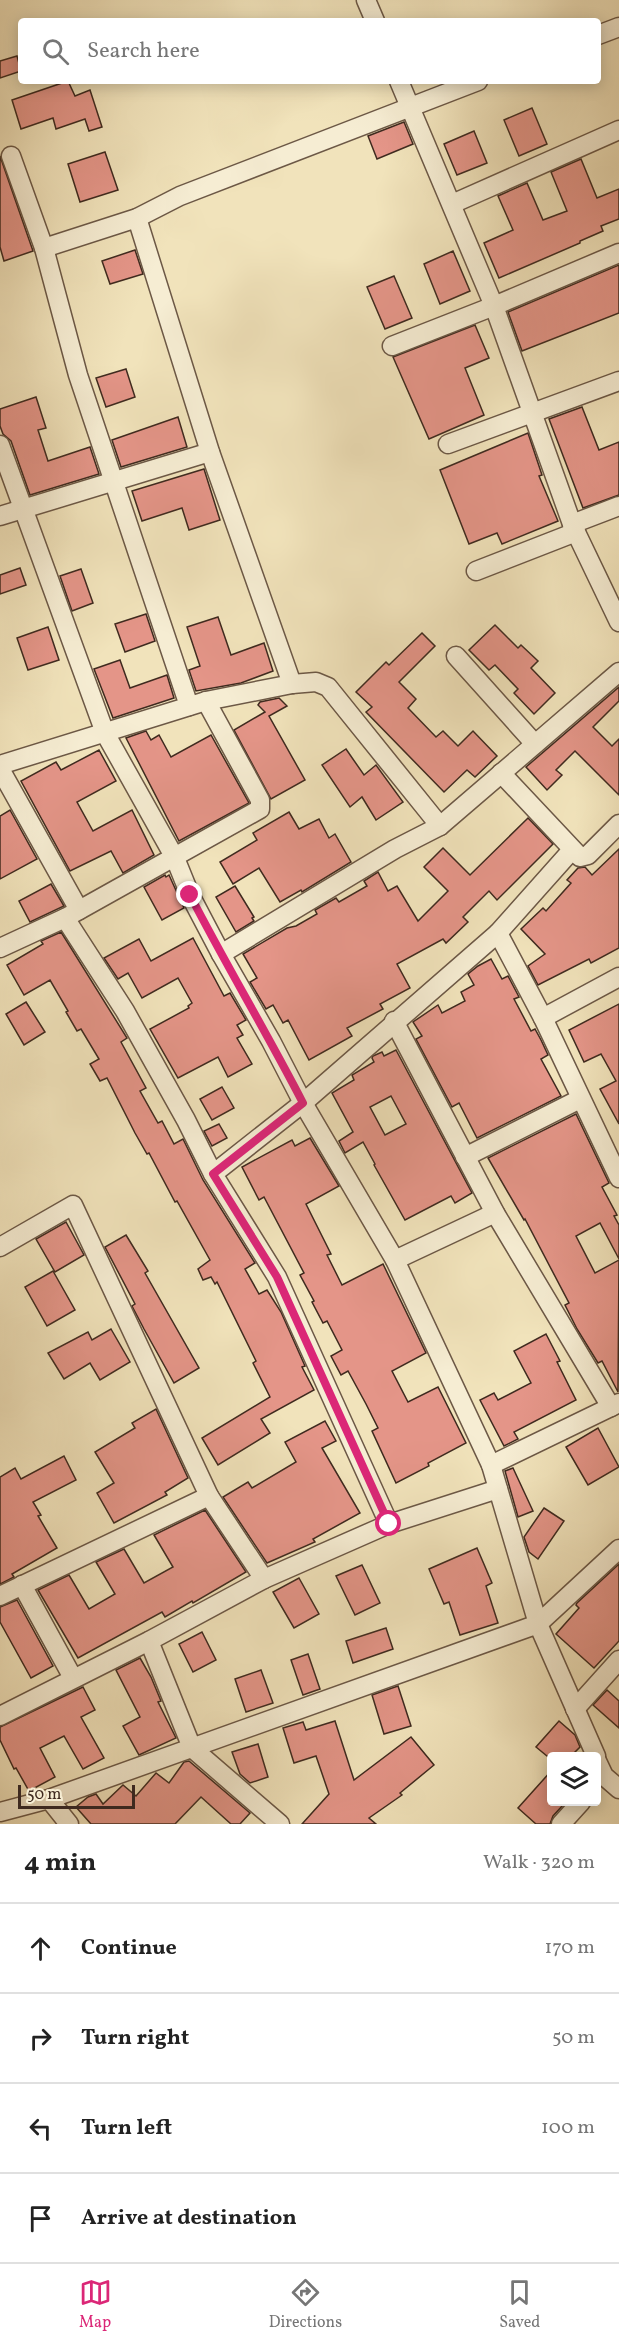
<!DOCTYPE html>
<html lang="en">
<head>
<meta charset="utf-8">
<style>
	:root { --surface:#fff; --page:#f2f2f2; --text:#222; --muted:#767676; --line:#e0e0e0; --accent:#db2777 }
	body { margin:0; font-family:Vollkorn,serif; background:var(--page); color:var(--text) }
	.controls { position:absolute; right:18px; bottom:18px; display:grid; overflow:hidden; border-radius:6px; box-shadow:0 3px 15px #0003 }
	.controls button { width:54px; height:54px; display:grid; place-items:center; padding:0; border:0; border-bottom:2px solid var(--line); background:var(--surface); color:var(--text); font:30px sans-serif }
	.scale { position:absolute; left:18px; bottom:15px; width:117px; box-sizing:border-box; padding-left:6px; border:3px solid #3f2a1f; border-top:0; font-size:16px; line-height:21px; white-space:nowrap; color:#3f2a1f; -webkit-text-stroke:4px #f6edd3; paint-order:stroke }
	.stop { position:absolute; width:18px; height:18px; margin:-14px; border:4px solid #db2777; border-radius:50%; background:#fff }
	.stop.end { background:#db2777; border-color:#fff; box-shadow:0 2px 6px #0008 }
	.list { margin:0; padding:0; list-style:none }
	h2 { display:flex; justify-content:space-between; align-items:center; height:78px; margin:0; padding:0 24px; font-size:26px }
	h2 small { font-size:20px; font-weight:400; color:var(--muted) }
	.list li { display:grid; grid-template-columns:39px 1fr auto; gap:18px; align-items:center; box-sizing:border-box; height:90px; padding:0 24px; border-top:2px solid var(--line) }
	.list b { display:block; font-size:22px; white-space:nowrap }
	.list em { font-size:20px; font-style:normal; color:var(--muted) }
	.icon { flex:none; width:33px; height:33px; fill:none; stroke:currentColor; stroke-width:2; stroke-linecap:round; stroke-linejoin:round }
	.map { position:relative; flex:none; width:619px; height:1824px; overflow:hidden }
	.search { position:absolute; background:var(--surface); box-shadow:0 3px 15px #0003; left:18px; right:18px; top:18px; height:66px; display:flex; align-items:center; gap:15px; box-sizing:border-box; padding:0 21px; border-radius:6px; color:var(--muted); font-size:22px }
	.sheet { height:438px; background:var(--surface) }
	nav { display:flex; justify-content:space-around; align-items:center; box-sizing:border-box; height:84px; border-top:2px solid var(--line); background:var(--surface); font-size:16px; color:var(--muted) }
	nav a { display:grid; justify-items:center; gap:3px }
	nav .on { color:var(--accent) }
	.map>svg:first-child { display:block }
	.building { fill:#e49588; stroke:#3f2a1f; stroke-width:1.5; fill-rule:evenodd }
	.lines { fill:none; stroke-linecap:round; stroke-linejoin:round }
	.minor-casing { stroke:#6c5846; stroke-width:21 }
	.minor { stroke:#f6edd3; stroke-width:18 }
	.route { stroke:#db2777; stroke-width:8 }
</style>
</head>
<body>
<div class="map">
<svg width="619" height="1824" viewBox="0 0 619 1824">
	<rect width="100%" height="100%" fill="#f1e3bb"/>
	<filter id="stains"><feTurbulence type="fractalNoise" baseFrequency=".00333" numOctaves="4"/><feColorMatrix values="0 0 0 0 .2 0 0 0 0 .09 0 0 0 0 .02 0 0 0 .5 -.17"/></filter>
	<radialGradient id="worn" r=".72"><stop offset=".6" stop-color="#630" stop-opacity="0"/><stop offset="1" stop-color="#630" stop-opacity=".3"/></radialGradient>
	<g class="building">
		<polygon points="17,56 21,71 0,78 0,61"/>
		<polygon points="68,81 75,96 90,90 102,127 89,131 85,119 56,129 53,118 21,129 12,100"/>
		<polygon points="532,108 547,144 519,156 504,120"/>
		<polygon points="404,122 413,144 377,159 368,136"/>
		<polygon points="474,131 487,163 457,175 444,144"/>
		<polygon points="105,152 118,190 80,202 68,164"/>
		<polygon points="0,156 33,251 4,261 0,247"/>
		<polygon points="581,159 597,198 619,189 619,219 601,226 603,231 580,241 580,243 499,278 484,243 513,230 498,196 527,183 543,220 567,211 551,172"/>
		<polygon points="135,250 143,274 110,284 102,261"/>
		<polygon points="453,251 470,291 440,304 424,264"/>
		<polygon points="619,265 619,313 522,351 508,312"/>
		<polygon points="394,276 412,318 385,329 367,287"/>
		<polygon points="475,325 489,358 465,368 484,415 429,439 393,357"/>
		<polygon points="126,369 135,397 106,407 96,378"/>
		<polygon points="36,397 46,428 38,430 48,461 90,447 99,474 30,495 11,441 3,434 0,426 0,409"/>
		<polygon points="582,407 599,450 619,442 619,495 583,508 549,419"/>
		<polygon points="178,417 187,447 121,467 112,440"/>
		<polygon points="528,433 542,475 539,476 558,521 502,544 497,533 469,544 440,470"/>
		<polygon points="204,469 220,520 189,530 182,508 142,521 132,491"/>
		<polygon points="20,568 26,585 0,594 0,575"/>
		<polygon points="81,569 93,603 72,611 60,576"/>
		<polygon points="146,614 155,641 125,652 115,624"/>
		<polygon points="218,617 231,655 264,643 273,671 241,683 196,691 189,670 200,666 187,627"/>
		<polygon points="495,625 518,648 521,645 538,661 531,668 555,693 534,714 514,693 518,689 495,665 489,670 469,650"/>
		<polygon points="48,627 59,660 28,670 17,638"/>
		<polygon points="422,633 435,646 399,682 416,699 408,708 436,737 443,731 458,746 473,731 497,756 475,777 467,770 444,792 366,712 372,707 356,692 386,662 389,665"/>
		<polygon points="120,660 130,688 167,675 174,698 113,718 94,669"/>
		<polygon points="619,687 619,701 593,727 612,746 619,739 619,795 575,751 556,770 562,775 547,790 526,767"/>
		<polygon points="279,698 287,706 269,716 305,780 271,799 234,730 265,712 258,705 260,702"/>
		<polygon points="146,731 151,740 159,735 171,757 211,735 249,803 179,841 126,738"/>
		<polygon points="346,749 364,775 376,765 403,802 376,820 362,797 350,807 322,765"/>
		<polygon points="99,750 116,781 77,802 93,831 132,810 154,855 123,873 111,851 70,871 21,781 56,762 61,770"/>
		<polygon points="10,810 37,859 0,879 0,816"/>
		<polygon points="289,812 299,829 319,819 329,838 335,834 351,862 302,892 301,890 280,902 259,868 233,884 220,862 257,840 253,833"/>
		<polygon points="528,818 553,844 497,900 489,891 463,917 468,922 446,943 443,939 397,964 410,988 380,1004 383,1009 347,1028 352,1036 309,1060 288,1020 283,1023 273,1005 266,1009 250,982 257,978 243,954 287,928 296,926 317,914 315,910 336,898 339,902 367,886 364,881 378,872 388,891 397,886 418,921 448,891 424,867 443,848 470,875"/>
		<polygon points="619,849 619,948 591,963 589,959 538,985 528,966 545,954 521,929 543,908 546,911 571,883 567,880 578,868 585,867 592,875"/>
		<polygon points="165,875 166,877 169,875 184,908 162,920 144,887"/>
		<polygon points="51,884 64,906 30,922 19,901"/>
		<polygon points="235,886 254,917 252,918 254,921 236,932 216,897"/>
		<polygon points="61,932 127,1038 121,1042 146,1088 140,1091 158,1123 162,1121 174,1144 183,1139 203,1180 255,1263 245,1269 259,1294 267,1290 281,1312 305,1366 302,1367 314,1390 261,1419 270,1433 218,1465 202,1438 270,1397 253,1363 256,1361 217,1282 215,1284 211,1277 203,1280 198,1269 210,1260 177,1201 175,1202 149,1153 147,1154 135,1133 107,1078 100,1081 90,1064 99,1059 81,1029 77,1031 66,1012 68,1011 50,980 24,995 7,965 43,944 41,941"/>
		<polygon points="193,938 224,996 230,993 246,1020 237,1025 243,1035 237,1038 252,1064 228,1077 218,1057 178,1078 150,1029 189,1008 188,1006 192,1003 178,978 142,998 128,973 118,979 104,958 139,939 151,961"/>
		<polygon points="491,959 502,979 508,976 519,997 514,999 531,1031 535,1029 541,1040 548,1055 541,1059 561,1096 477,1138 459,1103 452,1107 416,1039 422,1036 413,1022 438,1005 442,1013 465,1001 461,992 474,985 468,974 478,966"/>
		<polygon points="26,1002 45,1032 24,1045 6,1014"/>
		<polygon points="619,1004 619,1124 600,1089 616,1081 601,1054 584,1062 569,1030"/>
		<path d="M396,1050L472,1193L455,1203L451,1196L405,1220L374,1165L375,1164L363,1142L345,1153L339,1141L353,1132L332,1093L354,1080L352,1075L374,1062L372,1058L373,1056L382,1052L384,1056ZM391,1096L406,1124L385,1135L370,1107Z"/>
		<polygon points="222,1087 234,1108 212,1120 200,1099"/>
		<polygon points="576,1114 609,1183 602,1187 617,1215 614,1216 619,1225 619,1259 600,1223 576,1236 595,1273 619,1260 618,1392 602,1361 598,1363 577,1329 565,1305 569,1303 525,1219 524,1220 488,1158"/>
		<polygon points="219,1124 227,1138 212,1146 204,1131"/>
		<polygon points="310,1138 339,1186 306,1204 331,1254 327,1255 342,1285 383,1264 426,1353 392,1371 408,1402 438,1387 466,1443 428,1463 429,1466 396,1483 372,1431 378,1428 366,1404 348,1371 341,1375 331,1356 342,1350 327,1321 323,1323 312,1302 314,1301 300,1275 304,1273 264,1197 259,1200 242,1167 292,1140 295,1146"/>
		<polygon points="66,1222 84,1255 55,1272 36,1239"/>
		<polygon points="126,1235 148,1271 145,1273 199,1368 174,1383 144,1329 132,1306 135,1304 105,1247"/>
		<polygon points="53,1271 75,1310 47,1326 25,1287"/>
		<polygon points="111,1329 130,1362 100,1380 90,1363 64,1379 48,1353 88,1332 92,1340"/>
		<polygon points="546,1334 560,1361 557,1362 576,1400 514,1432 518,1439 504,1446 480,1400 494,1393 498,1400 531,1383 514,1351"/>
		<polygon points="156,1409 188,1478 165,1492 167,1495 114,1523 97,1493 114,1483 95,1452 135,1428 132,1423"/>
		<polygon points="325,1421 336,1441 322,1448 360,1513 313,1539 315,1542 267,1563 223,1497 248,1482 252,1488 296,1462 285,1442"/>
		<polygon points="598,1428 619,1467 588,1485 566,1447"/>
		<polygon points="64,1456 76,1480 33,1502 41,1515 38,1516 57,1548 12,1574 14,1577 0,1584 0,1477 15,1468 21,1479"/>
		<polygon points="513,1468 533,1511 518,1517 505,1471"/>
		<polygon points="544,1508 564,1521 538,1559 529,1552 524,1537"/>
		<polygon points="205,1510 246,1572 193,1603 192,1601 165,1617 162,1612 78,1658 38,1590 69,1575 89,1609 115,1594 96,1562 124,1549 144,1583 173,1567 154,1535"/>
		<polygon points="477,1548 492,1583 486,1586 498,1623 460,1635 449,1602 444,1604 429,1569"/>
		<polygon points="619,1564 619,1641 594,1668 556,1634 579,1608 576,1605 577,1603"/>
		<polygon points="362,1565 380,1603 355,1615 336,1576"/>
		<polygon points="299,1578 319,1614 294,1628 273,1592"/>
		<polygon points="17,1600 53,1666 31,1678 0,1622 0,1607"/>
		<polygon points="386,1628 393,1649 353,1663 346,1641"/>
		<polygon points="202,1632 216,1660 193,1672 179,1644"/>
		<polygon points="308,1654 320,1689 303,1695 291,1660"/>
		<polygon points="140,1658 151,1677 161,1701 158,1702 176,1738 139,1755 123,1726 140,1717 116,1670"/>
		<polygon points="261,1670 273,1703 246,1712 235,1679"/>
		<polygon points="398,1686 411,1726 384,1734 372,1695"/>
		<polygon points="83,1687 95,1710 81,1717 104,1758 83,1769 64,1736 40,1748 55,1777 29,1791 16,1768 14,1769 0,1740 0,1727"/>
		<polygon points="607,1690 619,1701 619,1728 593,1705"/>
		<polygon points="335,1721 354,1780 411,1737 434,1765 400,1793 402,1795 369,1818 376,1824 302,1824 329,1794 316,1756 294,1763 283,1728 303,1722 306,1730"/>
		<polygon points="559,1721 575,1735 580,1747 571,1756 547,1756 536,1747"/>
		<polygon points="258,1744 268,1777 250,1783 240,1774 232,1752"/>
		<polygon points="189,1761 250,1813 240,1824 231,1824 201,1797 175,1824 91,1824 76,1807 88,1797 96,1794 103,1804 123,1785 136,1796 156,1773 169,1783 184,1762"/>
		<polygon points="552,1770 552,1802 560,1802 564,1804 553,1816 550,1824 536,1824 518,1808"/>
	</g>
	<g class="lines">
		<defs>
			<g id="minor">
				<polyline points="366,0 375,21"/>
				<polyline points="598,35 619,27"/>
				<polyline points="399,81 494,306 572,524 619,622"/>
				<polyline points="11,156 44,248 78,375 189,706"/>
				<polyline points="452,204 619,130"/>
				<polyline points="137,218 210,452 292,684"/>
				<polyline points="44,248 137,218 180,196 478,81"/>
				<polyline points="392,346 494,306 619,253"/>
				<polyline points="448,444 619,381"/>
				<polyline points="0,445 105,733 175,858 190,895 221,954 271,1041 303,1103 395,1260 491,1465 538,1624 619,1549"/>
				<polyline points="0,516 210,452"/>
				<polyline points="572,524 619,506"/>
				<polyline points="476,571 576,532"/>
				<polyline points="456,656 535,744"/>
				<polyline points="0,765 206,701 292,684 316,682 328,687 440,826"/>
				<polyline points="0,769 79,910"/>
				<polyline points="501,773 580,857 588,855 619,824"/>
				<polyline points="65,918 125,1011 186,1120 213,1174"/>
				<polyline points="498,933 571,851"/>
				<polyline points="0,948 65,918 260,809 260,800 206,701"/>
				<polyline points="221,954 395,849 440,826 619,672"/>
				<polyline points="543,1018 619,977"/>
				<polyline points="394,1021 495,1213 611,1407"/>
				<polyline points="465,1157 580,1099"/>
				<polyline points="0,1247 73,1205 209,1496 0,1596"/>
				<polyline points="395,1260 495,1213"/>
				<polyline points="491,1465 619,1403"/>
				<polyline points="498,1489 389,1524 277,1277 213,1174 303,1103 498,933 543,1018 619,1178"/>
				<polyline points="264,1579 389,1524"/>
				<polyline points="22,1585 73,1678"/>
				<polyline points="149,1641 192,1748 280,1824"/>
				<polyline points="575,1709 619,1660"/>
				<polyline points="0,1716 149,1641 264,1579 209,1496"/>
				<polyline points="596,1759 604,1776 619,1789"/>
				<polyline points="49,1799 69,1824"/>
				<polyline points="0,1812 49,1799 538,1624 596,1756"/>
				<polyline points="561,1824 581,1802"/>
			</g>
		</defs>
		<use href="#minor" class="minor-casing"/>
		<use href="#minor" class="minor"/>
	</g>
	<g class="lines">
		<path class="route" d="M190,895C226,965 267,1033 303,1103L213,1174L277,1277L389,1524"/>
	</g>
	<rect width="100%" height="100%" filter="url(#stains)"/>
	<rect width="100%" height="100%" fill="url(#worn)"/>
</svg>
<div class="controls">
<button><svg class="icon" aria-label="layers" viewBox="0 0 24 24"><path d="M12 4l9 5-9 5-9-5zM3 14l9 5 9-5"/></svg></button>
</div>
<div class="scale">50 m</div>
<div class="stop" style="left:389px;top:1524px"></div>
<div class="stop end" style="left:190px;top:895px"></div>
<div class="search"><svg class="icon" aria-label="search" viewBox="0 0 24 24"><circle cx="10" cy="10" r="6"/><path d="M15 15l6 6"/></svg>Search here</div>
</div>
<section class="sheet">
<h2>4 min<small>Walk · 320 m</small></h2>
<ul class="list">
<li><svg class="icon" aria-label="ahead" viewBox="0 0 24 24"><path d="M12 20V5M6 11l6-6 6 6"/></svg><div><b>Continue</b></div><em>170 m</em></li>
<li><svg class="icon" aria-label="right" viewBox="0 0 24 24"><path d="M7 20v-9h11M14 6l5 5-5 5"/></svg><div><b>Turn right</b></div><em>50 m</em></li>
<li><svg class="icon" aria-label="left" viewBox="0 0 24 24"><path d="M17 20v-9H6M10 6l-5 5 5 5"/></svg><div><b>Turn left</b></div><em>100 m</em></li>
<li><svg class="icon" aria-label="arrive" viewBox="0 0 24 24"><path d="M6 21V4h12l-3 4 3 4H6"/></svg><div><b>Arrive at destination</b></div></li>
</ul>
</section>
<nav>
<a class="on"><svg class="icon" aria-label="map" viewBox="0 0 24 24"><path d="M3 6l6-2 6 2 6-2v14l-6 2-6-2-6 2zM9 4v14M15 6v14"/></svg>Map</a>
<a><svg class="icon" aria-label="directions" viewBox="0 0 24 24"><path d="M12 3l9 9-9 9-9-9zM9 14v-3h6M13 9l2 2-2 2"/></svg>Directions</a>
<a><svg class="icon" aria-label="saved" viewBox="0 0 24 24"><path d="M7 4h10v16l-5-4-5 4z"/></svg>Saved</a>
</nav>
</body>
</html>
